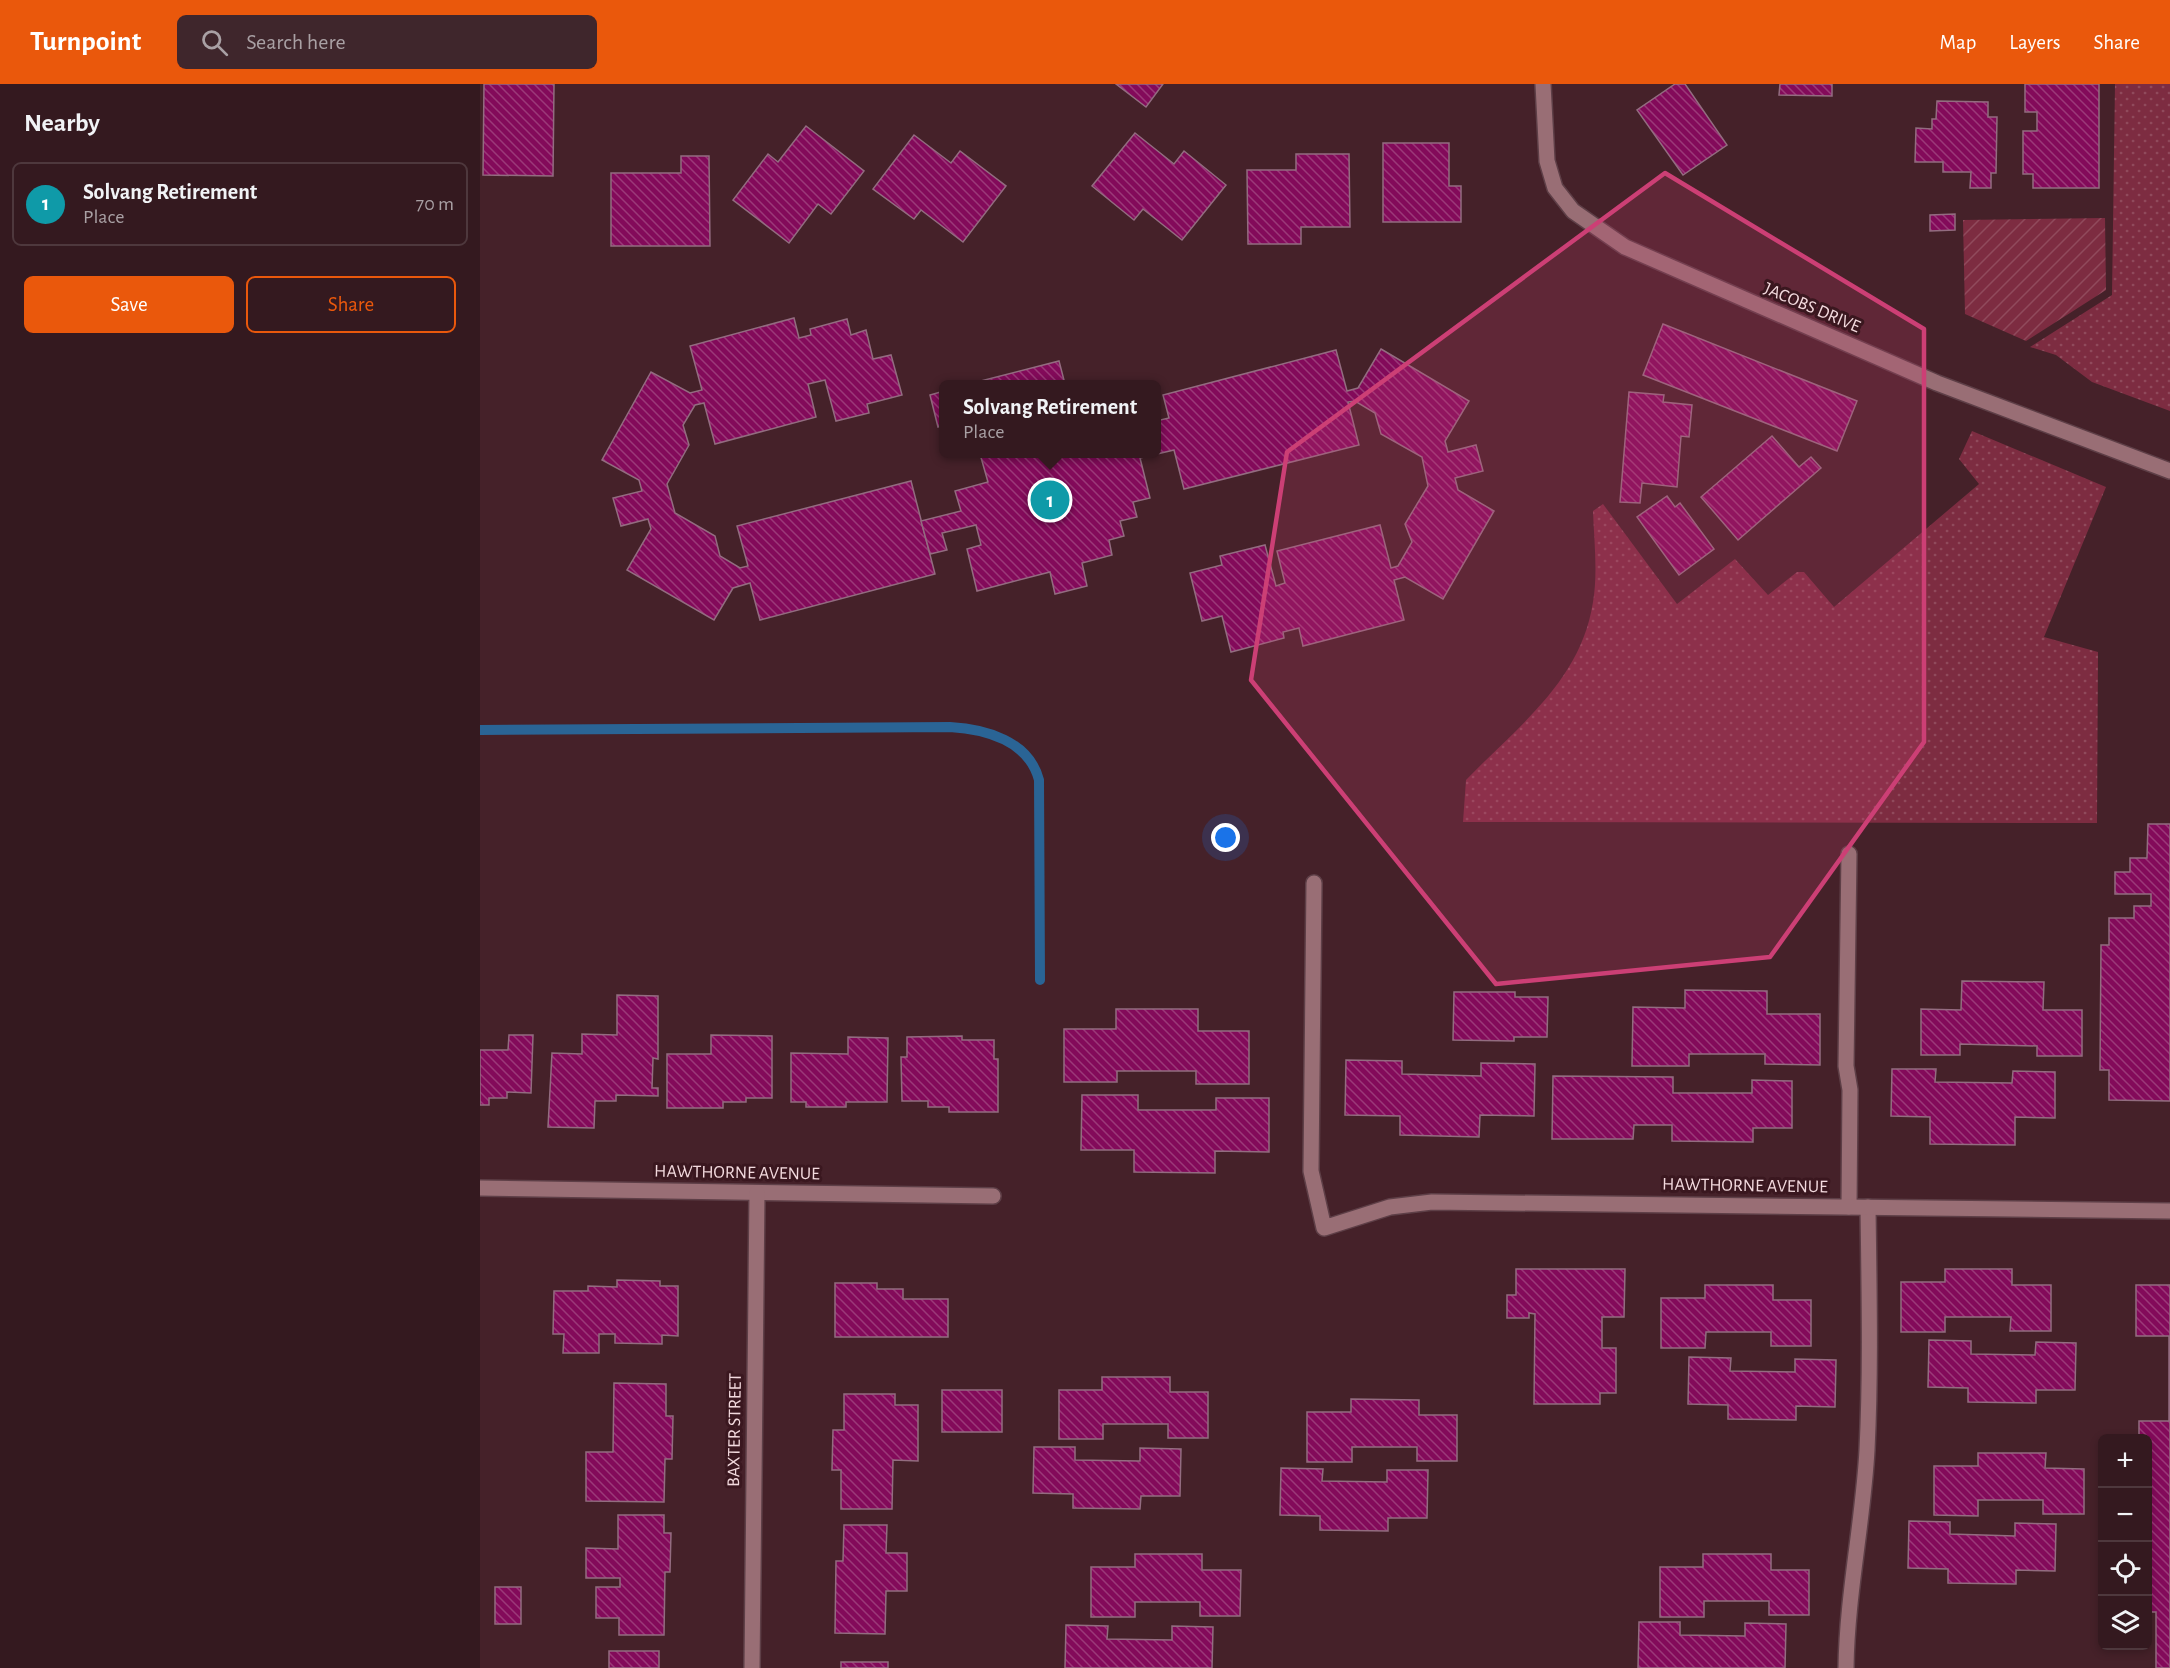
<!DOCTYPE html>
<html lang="en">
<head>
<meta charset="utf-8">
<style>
	:root { --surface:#34191f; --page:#3f262c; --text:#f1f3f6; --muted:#a9a0a4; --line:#4e383d; --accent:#ea580c }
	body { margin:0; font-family:"Alegreya Sans",sans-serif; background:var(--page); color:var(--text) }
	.controls { position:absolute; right:18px; bottom:18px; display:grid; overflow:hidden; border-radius:9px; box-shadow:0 3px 9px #0003 }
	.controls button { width:54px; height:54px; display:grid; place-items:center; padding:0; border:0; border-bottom:2px solid var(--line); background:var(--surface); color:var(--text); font:30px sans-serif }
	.you { position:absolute; left:746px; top:754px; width:21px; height:21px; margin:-15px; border:4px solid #fff; border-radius:50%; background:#1a73e8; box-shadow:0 0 0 9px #1a73e833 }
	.badge { display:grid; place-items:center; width:39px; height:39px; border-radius:50%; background:var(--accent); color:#fff; font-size:20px; font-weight:700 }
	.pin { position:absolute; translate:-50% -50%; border:3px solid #fff; box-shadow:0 2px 6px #0006 }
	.popup { position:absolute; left:459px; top:296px; width:222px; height:78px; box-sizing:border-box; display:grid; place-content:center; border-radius:9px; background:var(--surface); filter:drop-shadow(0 2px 4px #0005); font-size:20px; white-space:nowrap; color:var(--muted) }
	.popup b { font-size:22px; color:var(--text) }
	.popup::after { content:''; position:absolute; left:50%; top:100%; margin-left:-12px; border:12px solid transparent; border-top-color:var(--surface) }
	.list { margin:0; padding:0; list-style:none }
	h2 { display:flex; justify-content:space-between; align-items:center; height:78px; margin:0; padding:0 24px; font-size:26px }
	h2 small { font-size:20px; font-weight:400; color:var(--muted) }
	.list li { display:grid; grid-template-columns:39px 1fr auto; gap:18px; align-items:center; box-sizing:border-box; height:84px; margin:0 12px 12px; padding:0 12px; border:2px solid var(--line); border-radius:9px }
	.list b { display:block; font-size:22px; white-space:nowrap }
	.list p { margin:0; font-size:20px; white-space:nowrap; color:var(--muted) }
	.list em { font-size:20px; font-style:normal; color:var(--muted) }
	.actions { display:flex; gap:12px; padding:18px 24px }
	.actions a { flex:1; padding:14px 0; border:2px solid var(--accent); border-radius:9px; text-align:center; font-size:21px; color:var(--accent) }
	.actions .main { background:var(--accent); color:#fff }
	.icon { flex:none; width:33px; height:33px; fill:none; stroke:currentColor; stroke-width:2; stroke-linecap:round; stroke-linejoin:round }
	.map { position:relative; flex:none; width:1690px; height:1584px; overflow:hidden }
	header { display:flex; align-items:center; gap:36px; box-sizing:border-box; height:84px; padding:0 30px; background:var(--accent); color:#fff }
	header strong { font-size:28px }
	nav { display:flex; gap:33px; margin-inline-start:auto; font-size:21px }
	.search { width:420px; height:54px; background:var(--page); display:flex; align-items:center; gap:15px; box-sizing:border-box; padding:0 21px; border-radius:9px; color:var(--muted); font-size:22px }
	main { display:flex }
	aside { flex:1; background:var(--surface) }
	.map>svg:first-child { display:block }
	.grass { fill:url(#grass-dots) }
	.garden { fill:url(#garden-furrows) }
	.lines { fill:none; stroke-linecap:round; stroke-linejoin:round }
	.stream { stroke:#2a6495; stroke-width:10 }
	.building { fill:url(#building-back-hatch); stroke:#936c80; stroke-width:1.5 }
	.service-casing { stroke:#5e3f47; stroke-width:18 }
	.minor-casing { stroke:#5e3f47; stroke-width:18 }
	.tertiary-casing { stroke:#5e3f47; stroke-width:18 }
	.service { stroke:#996e75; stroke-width:15 }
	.minor { stroke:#996e75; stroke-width:15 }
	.tertiary { stroke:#996e75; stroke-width:15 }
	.marked { fill:#cc3f75; fill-opacity:0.2; stroke:#cc3f75; stroke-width:4.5; stroke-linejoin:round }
	.labels { text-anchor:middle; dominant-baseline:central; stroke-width:6; stroke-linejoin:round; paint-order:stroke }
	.street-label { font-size:18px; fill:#f3dade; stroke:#3a171f }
</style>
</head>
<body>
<header>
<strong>Turnpoint</strong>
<div class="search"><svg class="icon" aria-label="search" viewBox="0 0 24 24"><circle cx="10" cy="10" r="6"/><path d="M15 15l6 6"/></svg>Search here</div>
<nav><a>Map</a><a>Layers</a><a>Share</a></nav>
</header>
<main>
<aside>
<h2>Nearby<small></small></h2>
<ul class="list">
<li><span class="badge" style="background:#0f9aa8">1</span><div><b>Solvang Retirement</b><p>Place</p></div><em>70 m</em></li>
</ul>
<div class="actions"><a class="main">Save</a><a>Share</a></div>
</aside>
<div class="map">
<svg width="1690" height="1584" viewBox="0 0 1690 1584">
	<defs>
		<pattern id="grass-dots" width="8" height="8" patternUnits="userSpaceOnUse" patternTransform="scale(1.5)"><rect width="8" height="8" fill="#7d2c41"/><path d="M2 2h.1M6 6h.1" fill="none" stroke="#904a5c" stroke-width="1.8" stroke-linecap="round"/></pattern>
		<pattern id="garden-furrows" width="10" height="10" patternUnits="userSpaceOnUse" patternTransform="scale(1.5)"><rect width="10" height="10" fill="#7d2c41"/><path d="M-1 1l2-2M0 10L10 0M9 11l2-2" fill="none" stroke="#904a5c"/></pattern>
		<pattern id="building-back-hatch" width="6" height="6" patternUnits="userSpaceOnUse" patternTransform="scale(1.5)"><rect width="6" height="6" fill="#830a5a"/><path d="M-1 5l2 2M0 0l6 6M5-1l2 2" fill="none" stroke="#9b3979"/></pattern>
	</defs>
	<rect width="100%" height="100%" fill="#452129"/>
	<g class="grass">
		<polygon points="1635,0 1690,0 1690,327 1612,298 1576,271 1550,263 1632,211"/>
		<path d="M1492,347L1626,403L1564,553L1618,568L1617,739L983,738L986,696C1038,642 1101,597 1113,518C1118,489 1114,456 1113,427L1123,420L1197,520L1255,475L1288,511L1317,488H1324L1354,523L1499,400L1479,375Z"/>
	</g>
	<polygon class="garden" points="1625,134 1626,206 1546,257 1485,230 1483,136"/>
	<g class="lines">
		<path class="stream" d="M0,646L470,643C506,645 549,657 559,696L560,896"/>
	</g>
	<g class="building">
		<polygon points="4,0 74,0 73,92 3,91"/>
		<polygon points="636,0 683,0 666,23"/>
		<polygon points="1195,0 1205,0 1247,61 1203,91 1157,26"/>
		<polygon points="1300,0 1352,0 1352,12 1299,11"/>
		<polygon points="1545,0 1619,0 1619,104 1553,104 1553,90 1543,90 1543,47 1557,47 1557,28 1545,28"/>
		<polygon points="1457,17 1508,18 1508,33 1517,33 1516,89 1511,89 1511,104 1490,104 1491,88 1463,88 1463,78 1435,78 1436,44 1452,45 1452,35 1456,35"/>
		<polygon points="326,42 384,87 351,130 338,120 309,159 253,116 288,70 298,78"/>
		<polygon points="655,49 694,80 704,67 746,101 702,156 663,125 654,136 612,102"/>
		<polygon points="434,51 471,79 480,67 526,102 483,158 441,126 434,135 393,105"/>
		<polygon points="903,59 969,59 969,102 981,102 981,138 903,138"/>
		<polygon points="816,70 869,70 870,143 821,143 821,160 768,160 767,86 816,86"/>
		<polygon points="201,72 229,72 230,162 131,162 131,89 201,89"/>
		<polygon points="1475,130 1475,146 1450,147 1450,131"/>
		<polygon points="314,234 319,254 331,251 330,245 367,235 371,251 386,246 393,275 411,271 422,311 387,320 389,329 356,337 345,296 328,300 336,333 235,360 224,319 215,321 203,341 209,361 187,400 195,429 235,452 240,472 260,484 268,482 257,442 431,397 455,490 280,536 270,499 253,504 234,536 147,486 171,445 168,435 141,442 133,414 162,407 159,396 122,376 171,288 210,309 222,306 210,262"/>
		<polygon points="1183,240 1377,317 1357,367 1163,291"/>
		<polygon points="901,265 989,317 965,357 968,368 996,361 1003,387 975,394 978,406 1014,427 963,515 925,493 914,496 924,536 823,562 819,544 803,548 804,554 751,568 742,532 722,537 710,489 742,481 740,472 785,461 796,502 805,499 797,467 900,441 911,484 918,482 932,458 925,440 948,402 942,373 901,350 895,329 875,317 868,318 879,361 704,405 694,366 660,374 670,414 653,418 657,433 640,437 644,452 629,456 632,471 602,479 607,502 575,510 570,488 497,507 487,465 501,461 496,441 462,449 467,466 450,470 441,437 481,427 475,407 508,398 500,370 676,370 676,356 680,355 676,337 689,334 683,311 856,266 867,307 878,304"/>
		<polygon points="579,277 585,300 489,300"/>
		<polygon points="464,307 464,341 458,343 450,311"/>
		<polygon points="1149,308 1184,311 1183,318 1212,321 1209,353 1201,352 1197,403 1162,399 1160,419 1140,418"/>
		<polygon points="1292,352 1319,383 1331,373 1341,384 1258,456 1221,413"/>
		<polygon points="1187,412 1195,423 1200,419 1234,465 1199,491 1157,433"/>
		<polygon points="1668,740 1690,740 1690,1017 1629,1016 1629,986 1620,986 1621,861 1629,861 1629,834 1654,834 1654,822 1671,822 1671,810 1635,810 1635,788 1650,788 1650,774 1667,774"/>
		<polygon points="1482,897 1564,898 1563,926 1602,926 1602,972 1557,972 1557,962 1480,960 1480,971 1441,971 1441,925 1481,926"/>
		<polygon points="1205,906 1287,907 1287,930 1340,930 1340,981 1285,980 1285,970 1209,970 1209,982 1152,982 1153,923 1205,924"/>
		<polygon points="974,908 1035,908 1035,913 1068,913 1067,953 1034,953 1034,957 973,956"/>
		<polygon points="137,911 178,912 178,975 173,974 172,1004 178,1004 178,1012 136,1011 136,1017 115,1017 114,1044 68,1043 72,969 102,970 102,950 137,951"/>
		<polygon points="636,925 718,925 718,947 769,947 769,1000 716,1000 716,987 637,987 637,998 584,998 584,945 636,945"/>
		<polygon points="29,951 53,951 51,1009 27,1008 27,1014 9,1014 9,1021 0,1021 0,966 28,966"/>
		<polygon points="231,951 292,952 292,1014 266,1014 266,1018 243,1018 243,1024 187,1024 187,970 231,970"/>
		<polygon points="482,952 482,956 514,956 514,975 518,975 518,1028 469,1028 469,1023 448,1023 448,1017 422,1017 421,973 427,973 427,953"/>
		<polygon points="368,953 408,954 407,1018 366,1018 366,1023 326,1023 326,1018 311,1018 311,969 368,970"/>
		<polygon points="866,976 922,977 922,990 1001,992 1001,979 1055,980 1054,1032 1000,1031 999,1053 920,1051 920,1032 865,1031"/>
		<polygon points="1412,985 1456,985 1455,998 1532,999 1533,987 1575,988 1575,1034 1535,1033 1535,1061 1450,1060 1450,1033 1411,1032"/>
		<polygon points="1073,992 1193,993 1193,1009 1272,1009 1272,996 1312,997 1312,1044 1273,1044 1273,1058 1192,1057 1192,1041 1154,1041 1153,1055 1072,1055"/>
		<polygon points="602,1011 658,1011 658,1026 736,1026 736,1014 789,1014 789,1068 735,1067 735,1089 654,1088 654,1066 601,1066"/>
		<polygon points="1036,1185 1145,1185 1144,1233 1122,1233 1122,1264 1136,1264 1136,1309 1120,1309 1120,1320 1054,1320 1055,1230 1049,1229 1049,1234 1027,1234 1027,1211 1036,1211"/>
		<polygon points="1465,1185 1532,1185 1532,1201 1571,1201 1571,1247 1530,1247 1531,1233 1465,1233 1465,1248 1421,1248 1421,1198 1465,1198"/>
		<polygon points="137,1196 180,1197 180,1202 198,1202 198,1252 182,1251 182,1260 135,1259 135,1250 119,1250 119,1269 83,1269 84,1250 73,1250 74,1207 108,1207 108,1202 137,1203"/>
		<polygon points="355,1199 397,1199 397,1205 423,1205 423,1215 468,1215 468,1253 355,1253"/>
		<polygon points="1225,1201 1293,1201 1293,1216 1331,1216 1331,1262 1291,1262 1291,1248 1226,1248 1225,1264 1181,1264 1181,1214 1225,1214"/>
		<polygon points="1656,1201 1690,1201 1690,1584 1676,1584 1676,1528 1668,1528 1668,1354 1659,1354 1659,1337 1689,1337 1689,1252 1656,1252"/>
		<polygon points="1449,1256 1491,1257 1491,1270 1555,1271 1556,1258 1596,1259 1595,1306 1556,1306 1556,1319 1488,1318 1488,1304 1448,1303"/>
		<polygon points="1209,1273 1251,1274 1250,1287 1315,1288 1315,1275 1356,1276 1355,1323 1316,1322 1316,1336 1248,1335 1248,1321 1208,1320"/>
		<polygon points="622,1293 690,1293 690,1308 728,1308 728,1354 688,1354 688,1340 623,1340 623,1355 579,1355 579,1306 622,1306"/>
		<polygon points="134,1299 186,1300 186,1332 193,1332 192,1375 185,1375 184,1418 106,1417 106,1368 133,1368"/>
		<rect x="462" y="1306" width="60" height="42"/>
		<polygon points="364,1310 415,1310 415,1321 438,1321 438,1377 413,1376 412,1425 361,1425 361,1386 352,1386 353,1346 364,1346"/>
		<polygon points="871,1315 939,1316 939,1331 977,1331 977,1377 937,1377 937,1363 872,1363 872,1378 827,1378 827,1328 871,1328"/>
		<polygon points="554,1363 595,1363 595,1376 660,1377 660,1364 701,1365 700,1412 661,1412 660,1425 593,1424 593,1410 553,1409"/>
		<polygon points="1498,1369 1566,1369 1565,1384 1604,1385 1604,1430 1563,1430 1563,1416 1498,1416 1498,1432 1454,1431 1454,1382 1498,1382"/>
		<polygon points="801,1384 843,1385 842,1397 907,1398 907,1386 948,1386 947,1434 908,1434 908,1447 840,1446 840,1432 800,1431"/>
		<polygon points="138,1431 184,1431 184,1449 191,1449 190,1488 185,1488 184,1551 139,1551 139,1534 116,1534 116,1503 140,1503 140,1494 106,1494 106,1464 138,1465"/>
		<polygon points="1429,1437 1470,1438 1470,1450 1535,1452 1535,1439 1576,1440 1575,1487 1536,1486 1536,1500 1468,1499 1468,1485 1428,1484"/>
		<polygon points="364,1441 407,1441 406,1469 427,1469 427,1507 406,1507 405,1550 355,1549 356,1477 363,1477"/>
		<polygon points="655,1470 722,1470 722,1486 761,1486 760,1532 720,1532 720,1518 655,1518 655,1533 611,1533 611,1483 655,1483"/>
		<polygon points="1223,1470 1291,1470 1291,1486 1329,1486 1329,1531 1289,1531 1289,1517 1224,1517 1224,1533 1180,1533 1180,1483 1223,1483"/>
		<rect x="15" y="1503" width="26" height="37"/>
		<polygon points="1159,1538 1200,1538 1200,1551 1265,1552 1265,1539 1306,1540 1305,1584 1158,1584"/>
		<polygon points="586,1541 628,1542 627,1555 692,1556 692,1542 733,1543 732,1584 585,1584"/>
		<rect x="129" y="1567" width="50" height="17"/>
		<rect x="361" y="1578" width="47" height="6"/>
	</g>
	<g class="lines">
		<defs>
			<g id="service">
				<polyline points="1369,770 1366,982 1370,1006 1369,1123"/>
				<path d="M1366,1584C1367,1510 1383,1439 1387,1366C1391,1285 1389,1204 1388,1123"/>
			</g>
			<g id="minor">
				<polyline points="834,799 831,1087 844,1144 910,1123 952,1118 1690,1127"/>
				<polyline points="0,1104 513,1112"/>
				<polyline points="272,1584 277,1109"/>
			</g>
			<polyline id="tertiary" points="1063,0 1067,77 1075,104 1093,127 1145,163 1457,299 1690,387"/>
		</defs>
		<use href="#service" class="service-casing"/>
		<use href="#minor" class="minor-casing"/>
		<use href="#tertiary" class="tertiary-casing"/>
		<use href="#service" class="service"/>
		<use href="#minor" class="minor"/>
		<use href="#tertiary" class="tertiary"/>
	</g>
	<path class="marked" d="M1185,89L1444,245V658L1290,873L1016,900L771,596L807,368Z"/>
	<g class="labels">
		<g class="street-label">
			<text transform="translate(1332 224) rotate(23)">JACOBS DRIVE</text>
			<text transform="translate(257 1089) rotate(1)">HAWTHORNE AVENUE</text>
			<text transform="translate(1265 1102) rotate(1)">HAWTHORNE AVENUE</text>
			<text transform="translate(255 1346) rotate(-89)">BAXTER STREET</text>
		</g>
	</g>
</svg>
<div class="controls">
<button>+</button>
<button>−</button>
<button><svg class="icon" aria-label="locate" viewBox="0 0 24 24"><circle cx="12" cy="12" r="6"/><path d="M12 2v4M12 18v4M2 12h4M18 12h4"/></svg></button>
<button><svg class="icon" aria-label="layers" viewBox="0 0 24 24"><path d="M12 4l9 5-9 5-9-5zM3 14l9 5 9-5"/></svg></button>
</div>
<div class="you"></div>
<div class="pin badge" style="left:570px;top:416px;background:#0f9aa8">1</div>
<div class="popup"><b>Solvang Retirement</b>Place</div>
</div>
</main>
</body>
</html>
